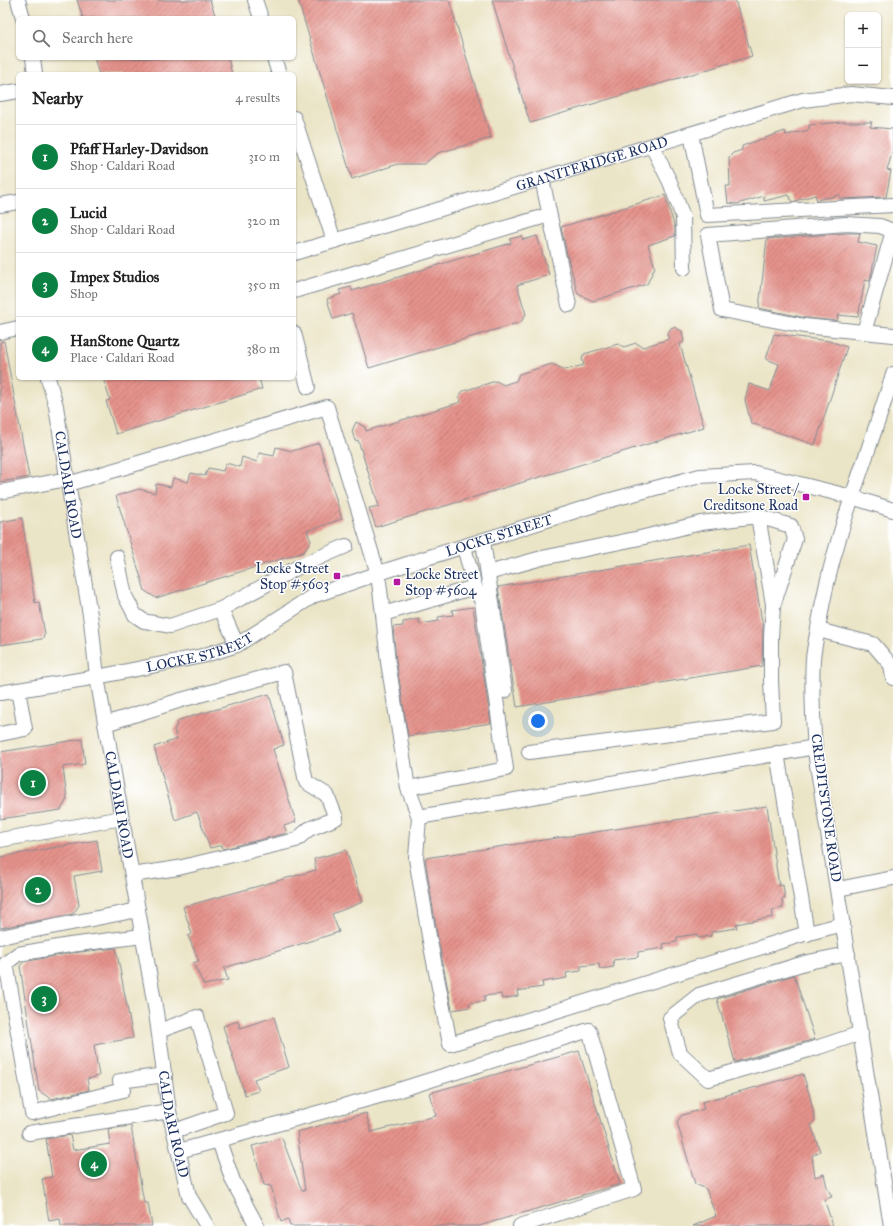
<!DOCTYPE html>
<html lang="en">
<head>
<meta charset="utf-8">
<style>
	:root { --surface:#fff; --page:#f2f2f2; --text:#222; --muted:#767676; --line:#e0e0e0; --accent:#0b8043 }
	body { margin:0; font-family:"IM FELL Great Primer",serif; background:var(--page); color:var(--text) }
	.controls { position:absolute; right:12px; top:12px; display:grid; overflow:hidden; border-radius:6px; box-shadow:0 1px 3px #0004 }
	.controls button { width:36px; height:36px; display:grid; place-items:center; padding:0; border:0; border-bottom:1px solid var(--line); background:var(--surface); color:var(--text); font:20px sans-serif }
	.you { position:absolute; left:538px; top:721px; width:14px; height:14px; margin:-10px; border:3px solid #fff; border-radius:50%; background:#1a73e8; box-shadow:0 0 0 6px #1a73e833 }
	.badge { display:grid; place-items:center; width:26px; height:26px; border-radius:50%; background:var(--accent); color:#fff; font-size:13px; font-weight:700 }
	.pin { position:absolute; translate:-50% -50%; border:2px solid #fff; box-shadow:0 1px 4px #0006 }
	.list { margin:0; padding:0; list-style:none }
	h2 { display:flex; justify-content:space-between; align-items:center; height:52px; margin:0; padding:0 16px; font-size:17px }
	h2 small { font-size:13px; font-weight:400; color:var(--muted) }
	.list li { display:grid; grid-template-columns:26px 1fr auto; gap:12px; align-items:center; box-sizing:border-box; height:64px; padding:0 16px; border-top:1px solid var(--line) }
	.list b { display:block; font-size:15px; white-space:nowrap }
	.list p { margin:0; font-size:13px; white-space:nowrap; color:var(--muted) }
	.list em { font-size:13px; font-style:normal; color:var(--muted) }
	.icon { flex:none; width:22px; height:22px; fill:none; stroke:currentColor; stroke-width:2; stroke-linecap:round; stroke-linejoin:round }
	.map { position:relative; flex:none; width:893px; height:1226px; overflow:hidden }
	.search { position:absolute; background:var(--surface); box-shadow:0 1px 3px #0004; left:16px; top:16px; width:280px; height:44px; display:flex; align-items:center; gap:10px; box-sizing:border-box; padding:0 14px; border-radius:6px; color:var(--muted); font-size:15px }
	.panel { position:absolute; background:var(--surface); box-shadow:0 1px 3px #0004; left:16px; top:72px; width:280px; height:308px; border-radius:6px }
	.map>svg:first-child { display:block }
	.building { fill:url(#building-hatch) }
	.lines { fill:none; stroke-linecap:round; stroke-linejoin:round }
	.minor-casing { stroke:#838a92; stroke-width:16 }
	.minor { stroke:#fff; stroke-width:14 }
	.poi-dot { fill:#b5179e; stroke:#fff; stroke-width:1.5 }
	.labels { text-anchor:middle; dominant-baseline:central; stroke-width:3; stroke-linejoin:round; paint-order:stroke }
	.street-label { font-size:14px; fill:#1b2f5e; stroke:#fff }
	.poi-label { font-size:14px; fill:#1b2f5e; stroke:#fff; text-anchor:end }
</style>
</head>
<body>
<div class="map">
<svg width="893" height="1226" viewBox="0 0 893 1226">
	<defs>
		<pattern id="building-hatch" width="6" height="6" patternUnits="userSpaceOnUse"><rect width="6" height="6" fill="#e5938b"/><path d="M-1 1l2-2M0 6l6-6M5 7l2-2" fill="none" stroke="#b97875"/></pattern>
	</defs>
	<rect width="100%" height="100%" fill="#fff"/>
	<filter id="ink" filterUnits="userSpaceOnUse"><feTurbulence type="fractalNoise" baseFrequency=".025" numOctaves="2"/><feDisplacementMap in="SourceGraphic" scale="8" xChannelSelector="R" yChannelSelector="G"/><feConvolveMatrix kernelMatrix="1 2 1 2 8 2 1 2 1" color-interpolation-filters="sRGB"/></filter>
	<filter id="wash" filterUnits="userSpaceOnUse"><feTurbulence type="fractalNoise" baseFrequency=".012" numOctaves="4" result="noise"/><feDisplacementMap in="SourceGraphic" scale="16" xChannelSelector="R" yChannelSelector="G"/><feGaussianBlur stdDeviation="0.9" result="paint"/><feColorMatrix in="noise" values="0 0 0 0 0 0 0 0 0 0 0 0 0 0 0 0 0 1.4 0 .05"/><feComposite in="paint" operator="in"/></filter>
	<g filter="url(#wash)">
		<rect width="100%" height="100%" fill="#ebe5c7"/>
		<g id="blocks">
			<g class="building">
				<polygon points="77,0 210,0 216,18 83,18"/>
				<polygon points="298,0 449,0 491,138 438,153 424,164 398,164 352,179"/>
				<polygon points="492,0 735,0 752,56 530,123"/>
				<polygon points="94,58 228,58 232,74 99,74"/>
				<polygon points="842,122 872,122 870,127 893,129 893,150 887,170 891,171 886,197 840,199 840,195 817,200 815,195 792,202 789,195 764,201 764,196 737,204 728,203 726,186 730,186 729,157 733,153 742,150 742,146 785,131 786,135 809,130 809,125"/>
				<polygon points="665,195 675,228 675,236 648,245 655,267 647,284 593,301 578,294 568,258 561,227"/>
				<polygon points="847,233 860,233 858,242 877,246 870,281 865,280 858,317 838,315 837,321 806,318 759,308 767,239"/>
				<polygon points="522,236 523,240 537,236 549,275 517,285 526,314 521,322 369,368 352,313 333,319 327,299 341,294 339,290 351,287 352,291 511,243 510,239"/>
				<polygon points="674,327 682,331 684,342 680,344 704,427 376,527 369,508 379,506 358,440 355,441 352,431 356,422 365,427 366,431 461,402 459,396 463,391 496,381 504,385 509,383 516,381 519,374 552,364 565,370 584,365 582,359 584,354 618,344 624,347 636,343 643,347 669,339 667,334 671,328"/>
				<polygon points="774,334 829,341 847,347 815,445 751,423 745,400 749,384 770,391 779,364 766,359"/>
				<polygon points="4,341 29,477 0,482 0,342"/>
				<polygon points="103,378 259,378 262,389 116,434 106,401 110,400"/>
				<polygon points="319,443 342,519 307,531 311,541 304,552 156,598 145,591 116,496 139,489 155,493 156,484 171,487 173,478 188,482 191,473 205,476 208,468 223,471 226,463 240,467 242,457 257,462 259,453 274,456 276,447 292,451"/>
				<polygon points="22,518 35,603 39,602 45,634 42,639 0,645 0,522"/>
				<polygon points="749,545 763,627 762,666 517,707 498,587"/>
				<polygon points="473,607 491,723 408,736 396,661 393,627 403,626 403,622 419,619 420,624 439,621 438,617 453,615 452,610"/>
				<polygon points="269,694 284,745 273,749 296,822 284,826 287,833 223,849 222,845 210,848 197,812 175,820 154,747 177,739 174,730 179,720"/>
				<polygon points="82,739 85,764 63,767 67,799 61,810 0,819 0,752"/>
				<polygon points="767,806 779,886 783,885 785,899 782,899 783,908 772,910 773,917 736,924 737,928 711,932 711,936 698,938 697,934 677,937 677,942 663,944 664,948 638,952 638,957 613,960 614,967 600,969 599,964 581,966 581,971 566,973 567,978 542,982 543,987 517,991 518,996 502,999 501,994 484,996 485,1001 469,1003 470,1007 452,1010 437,934 425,858"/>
				<polygon points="97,840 102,871 74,876 79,905 73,914 0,928 0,857"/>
				<polygon points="346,850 363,902 332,914 339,932 224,968 228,980 204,985 193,963 199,961 188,936 192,934 183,907 316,870 314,859"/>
				<polygon points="116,948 133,1038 94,1045 99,1076 87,1079 89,1090 51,1099 39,1091 20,966 23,962 71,953"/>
				<polygon points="794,975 815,1039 735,1062 717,999"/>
				<polygon points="274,1017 289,1067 254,1079 259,1091 245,1095 223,1026 238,1021 240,1028"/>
				<polygon points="579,1051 620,1184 479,1226 290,1226 288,1219 281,1222 271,1186 264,1185 252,1146 282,1138 302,1191 305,1191 297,1132 366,1113 371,1132 436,1116 429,1093"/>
				<polygon points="803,1074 810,1097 815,1120 811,1125 820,1151 812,1156 815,1177 824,1174 827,1187 832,1197 824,1199 833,1226 693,1226 716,1216 706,1189 695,1184 677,1122 682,1115 704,1109 702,1102"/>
				<polygon points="131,1126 144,1203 148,1203 152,1226 61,1226 60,1219 49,1221 42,1179 52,1177 46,1139 70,1135 73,1150 110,1144 108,1129"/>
			</g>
		</g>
	</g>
	<g filter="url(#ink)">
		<use href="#blocks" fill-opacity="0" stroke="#838a92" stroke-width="1"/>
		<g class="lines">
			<defs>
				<g id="minor">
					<polyline points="18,0 23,18"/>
					<polyline points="255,0 261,18"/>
					<polyline points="33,58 35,74"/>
					<polyline points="274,58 279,74"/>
					<polyline points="0,94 18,91"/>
					<polyline points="294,118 334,241"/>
					<polyline points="691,134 707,215 893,205"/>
					<polyline points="652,146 670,182 683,217 684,268"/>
					<polyline points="542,179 569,305"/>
					<polyline points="0,205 18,202"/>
					<polyline points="893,231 880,226 846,224 708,235 722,310 805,326 893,335"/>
					<path id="s1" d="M294,253L803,100L851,94L893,98"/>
					<polyline points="294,291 549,215"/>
					<polyline points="0,332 18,328"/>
					<polyline points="864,332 893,231"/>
					<polyline points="294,333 308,387"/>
					<path id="s2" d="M48,378L56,406L65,465L91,621L97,677L156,1012L169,1111L189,1196L207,1226"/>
					<polyline points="68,484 327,407 378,574 383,614 475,587 464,547"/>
					<polyline points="0,492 67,479"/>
					<polyline points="758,516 773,604"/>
					<polyline points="483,541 505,691"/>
					<polyline points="117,557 125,596 135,615 144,621 170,626 221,609 237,645"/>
					<polyline points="488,573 542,558 640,538 701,523 758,516 791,526 795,539 773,606 771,637 771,681 773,721 529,752"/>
					<polyline points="221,609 302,565 346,546"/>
					<polyline points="383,614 388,662 408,788 419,817"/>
					<polyline points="818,630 873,644 891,665 893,678"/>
					<path id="s3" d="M0,693L97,677L202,656L237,645L313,596L382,572L607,501L700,476L755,473L852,497L893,510"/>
					<polyline points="105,724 181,700 284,672 306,782 327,795 336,818 309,829 296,840 178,868 132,875"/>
					<polyline points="0,734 25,729 18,690"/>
					<polyline points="815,747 419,817 416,858 429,936 450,1044 801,935 843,924"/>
					<polyline points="777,753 807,934"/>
					<polyline points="408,788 506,769 482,602 475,587"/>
					<polyline points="0,840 122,818"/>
					<polyline points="838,889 893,878"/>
					<polyline points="143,936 70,945 18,954 6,963 32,1113 123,1090 120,1081 165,1075"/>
					<polyline points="0,937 138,910"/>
					<polyline points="848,954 808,962 699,995 670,1018 680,1053 708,1079 819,1047 861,1033"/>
					<polyline points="159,1031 197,1017 226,1113 174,1131"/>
					<polyline points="29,1133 169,1111"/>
					<polyline points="219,1141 233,1181 257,1226"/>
					<polyline points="179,1151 383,1095 589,1030 634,1189 520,1226"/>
					<path d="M891,1226L815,752C813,721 811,690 813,659C814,647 817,635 819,623C833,537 868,457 893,374"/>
				</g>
			</defs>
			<use href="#minor" class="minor-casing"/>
			<use href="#minor" class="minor"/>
		</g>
	</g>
	<g class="poi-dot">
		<rect x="802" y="493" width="8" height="8" rx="2"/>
		<rect x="333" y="572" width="8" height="8" rx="2"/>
		<rect x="393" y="578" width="8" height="8" rx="2"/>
	</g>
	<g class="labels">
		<g class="street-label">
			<text stroke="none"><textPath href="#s1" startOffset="311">GRANITERIDGE ROAD</textPath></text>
			<text stroke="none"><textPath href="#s2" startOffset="109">CALDARI ROAD</textPath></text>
			<text stroke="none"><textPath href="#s3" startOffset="528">LOCKE STREET</textPath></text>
			<text stroke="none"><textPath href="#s3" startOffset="204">LOCKE STREET</textPath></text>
			<text stroke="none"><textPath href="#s2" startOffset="433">CALDARI ROAD</textPath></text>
			<text transform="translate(826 808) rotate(82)">CREDITSTONE ROAD</text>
			<text stroke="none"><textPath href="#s2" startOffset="757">CALDARI ROAD</textPath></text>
		</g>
		<g class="poi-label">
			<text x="798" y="489">Locke Street /<tspan x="798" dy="16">Creditsone Road</tspan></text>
			<text x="329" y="568">Locke Street<tspan x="329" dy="16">Stop #5603</tspan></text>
			<text x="405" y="574" text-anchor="start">Locke Street<tspan x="405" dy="16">Stop #5604</tspan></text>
		</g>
	</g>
</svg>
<div class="controls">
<button>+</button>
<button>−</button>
</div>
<div class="you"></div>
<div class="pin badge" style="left:33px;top:783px">1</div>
<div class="pin badge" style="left:38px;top:890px">2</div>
<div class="pin badge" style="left:44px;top:999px">3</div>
<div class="pin badge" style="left:94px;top:1164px">4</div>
<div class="search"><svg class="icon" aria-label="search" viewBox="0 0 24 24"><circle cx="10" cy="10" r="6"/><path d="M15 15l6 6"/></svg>Search here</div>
<section class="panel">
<h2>Nearby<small>4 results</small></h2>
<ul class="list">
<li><span class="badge">1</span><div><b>Pfaff Harley-Davidson</b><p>Shop · Caldari Road</p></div><em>310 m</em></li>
<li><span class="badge">2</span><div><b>Lucid</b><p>Shop · Caldari Road</p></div><em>320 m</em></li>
<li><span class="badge">3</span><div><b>Impex Studios</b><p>Shop</p></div><em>350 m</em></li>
<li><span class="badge">4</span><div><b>HanStone Quartz</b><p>Place · Caldari Road</p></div><em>380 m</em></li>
</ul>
</section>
</div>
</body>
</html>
